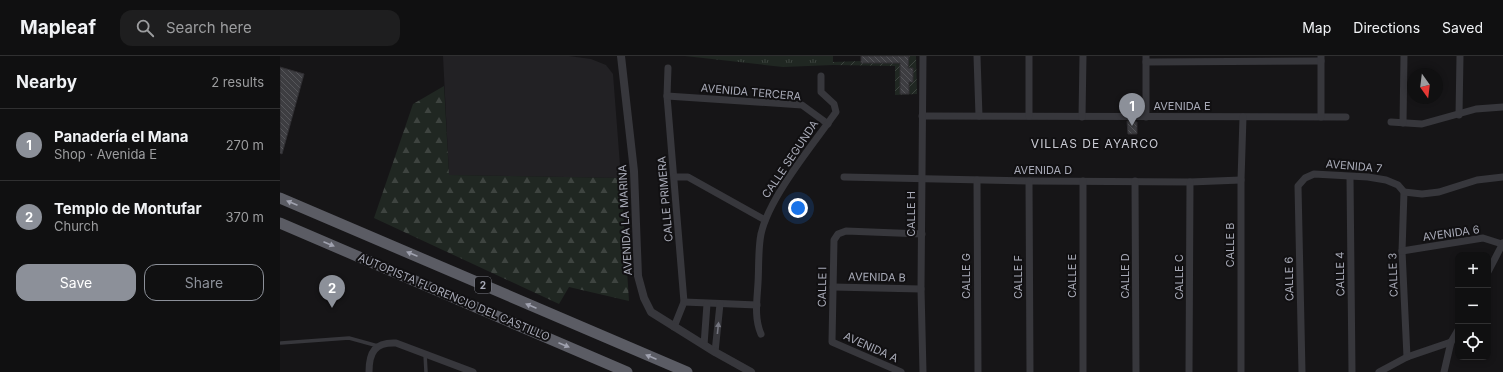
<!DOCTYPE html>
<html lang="en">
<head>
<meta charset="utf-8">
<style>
	:root { --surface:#101011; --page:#1e1e1f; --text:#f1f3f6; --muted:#9c9d9f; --line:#303031; --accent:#8c9099 }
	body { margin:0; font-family:Inter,sans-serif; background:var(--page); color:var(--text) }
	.controls { position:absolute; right:12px; bottom:12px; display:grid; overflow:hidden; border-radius:8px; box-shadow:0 2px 6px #0003 }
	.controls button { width:36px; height:36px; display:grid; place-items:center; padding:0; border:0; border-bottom:1px solid var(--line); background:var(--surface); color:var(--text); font:20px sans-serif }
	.compass { position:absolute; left:1127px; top:12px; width:36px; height:36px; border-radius:50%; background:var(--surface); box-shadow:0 2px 6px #0003; rotate:166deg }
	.you { position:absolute; left:518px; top:152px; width:14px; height:14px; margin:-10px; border:3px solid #fff; border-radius:50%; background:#1a73e8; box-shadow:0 0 0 6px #1a73e833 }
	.badge { display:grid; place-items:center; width:26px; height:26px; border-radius:50%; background:var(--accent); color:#fff; font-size:13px; font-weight:700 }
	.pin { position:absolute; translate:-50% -33px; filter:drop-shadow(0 1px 2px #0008) }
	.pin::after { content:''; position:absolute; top:21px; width:14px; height:12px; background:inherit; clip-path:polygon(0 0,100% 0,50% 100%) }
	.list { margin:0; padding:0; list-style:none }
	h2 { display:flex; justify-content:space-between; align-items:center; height:52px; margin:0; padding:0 16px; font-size:17px }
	h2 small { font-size:13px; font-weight:400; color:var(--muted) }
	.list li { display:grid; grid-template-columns:26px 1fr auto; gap:12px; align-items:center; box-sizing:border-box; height:72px; padding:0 16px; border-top:1px solid var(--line) }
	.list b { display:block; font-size:15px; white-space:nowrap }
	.list p { margin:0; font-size:13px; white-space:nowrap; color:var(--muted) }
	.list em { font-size:13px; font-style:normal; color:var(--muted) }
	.actions { display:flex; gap:8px; padding:12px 16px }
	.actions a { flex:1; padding:9px 0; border:1px solid var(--accent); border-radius:12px; text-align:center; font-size:14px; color:var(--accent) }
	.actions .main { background:var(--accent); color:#fff }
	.icon { flex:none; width:22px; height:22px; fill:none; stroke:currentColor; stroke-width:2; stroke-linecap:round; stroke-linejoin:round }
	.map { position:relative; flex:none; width:1223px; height:316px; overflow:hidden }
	header { display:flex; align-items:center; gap:24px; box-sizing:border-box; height:56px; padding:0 20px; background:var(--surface); border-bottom:1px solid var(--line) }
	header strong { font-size:19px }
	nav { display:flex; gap:22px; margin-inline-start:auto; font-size:14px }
	.search { width:280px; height:36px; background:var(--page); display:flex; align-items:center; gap:10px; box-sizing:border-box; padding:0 14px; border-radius:12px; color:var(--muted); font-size:15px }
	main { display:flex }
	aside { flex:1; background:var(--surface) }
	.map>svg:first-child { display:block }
	.built { fill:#222124 }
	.forest { fill:url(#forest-firs) }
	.park { fill:url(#park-tufts) }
	.garden { fill:url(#garden-furrows) }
	.building { fill:url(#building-back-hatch); stroke:#302f33 }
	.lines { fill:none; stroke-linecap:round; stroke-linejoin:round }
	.service { stroke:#37373c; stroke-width:3.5 }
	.minor { stroke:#37373c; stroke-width:7 }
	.tertiary { stroke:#37373c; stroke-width:8 }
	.trunk { stroke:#5b5c64; stroke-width:11 }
	.oneway { fill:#a0a2af }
	.oneway2 { fill:#757680 }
	.labels { text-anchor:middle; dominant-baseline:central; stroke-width:4; stroke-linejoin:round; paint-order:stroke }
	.shield { fill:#111012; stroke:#7b7c86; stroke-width:1 }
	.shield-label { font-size:10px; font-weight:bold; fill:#a8aab7 }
	.street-label { font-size:11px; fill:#a8aab7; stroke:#111012 }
	.neighbourhood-label { font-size:12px; letter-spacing:1px; fill:#c9cad3; stroke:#111012 }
</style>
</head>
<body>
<header>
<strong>Mapleaf</strong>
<div class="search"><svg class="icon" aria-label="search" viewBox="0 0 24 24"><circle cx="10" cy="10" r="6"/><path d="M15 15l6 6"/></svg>Search here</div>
<nav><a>Map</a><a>Directions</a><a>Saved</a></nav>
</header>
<main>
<aside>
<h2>Nearby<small>2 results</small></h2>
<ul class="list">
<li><span class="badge">1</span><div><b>Panadería el Mana</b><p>Shop · Avenida E</p></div><em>270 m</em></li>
<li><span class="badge">2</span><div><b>Templo de Montufar</b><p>Church</p></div><em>370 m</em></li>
</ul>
<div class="actions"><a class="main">Save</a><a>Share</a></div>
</aside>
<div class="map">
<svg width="1223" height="316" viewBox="0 0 1223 316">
	<defs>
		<pattern id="forest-firs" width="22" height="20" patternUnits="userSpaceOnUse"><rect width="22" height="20" fill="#202722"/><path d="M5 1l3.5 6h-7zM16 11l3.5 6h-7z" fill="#3e4440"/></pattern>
		<pattern id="park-tufts" width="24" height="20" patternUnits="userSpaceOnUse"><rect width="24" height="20" fill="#202722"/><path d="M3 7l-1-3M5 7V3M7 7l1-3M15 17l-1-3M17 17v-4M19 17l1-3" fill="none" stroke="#3e4440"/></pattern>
		<pattern id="garden-furrows" width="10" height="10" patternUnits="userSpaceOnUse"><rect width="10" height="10" fill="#202722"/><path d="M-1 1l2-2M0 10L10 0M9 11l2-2" fill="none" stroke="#3e4440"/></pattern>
		<pattern id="building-back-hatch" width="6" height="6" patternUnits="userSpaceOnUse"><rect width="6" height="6" fill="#3d3d41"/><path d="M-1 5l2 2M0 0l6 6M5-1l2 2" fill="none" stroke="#56565a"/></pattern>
	</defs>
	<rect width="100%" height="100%" fill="#161517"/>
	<polygon class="built" points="163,0 289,0 311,3 326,9 333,18 341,122 169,119"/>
	<polygon class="forest" points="164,30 169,119 341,122 349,245 289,231 279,248 94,162 133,48"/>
	<polygon class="park" points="405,0 553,0 553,9 503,11"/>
	<polygon class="garden" points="629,0 636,0 637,38 615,39 615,10 553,9 553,6 581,5 581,7 628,7"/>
	<g class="building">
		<polygon points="581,0 629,0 628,12 633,12 633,26 629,26 629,38 620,38 620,7 581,7"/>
		<polygon points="0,11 24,18 2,98 0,97"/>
		<polygon points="847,65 857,66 857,78 848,78"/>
	</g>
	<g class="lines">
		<g class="service">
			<polyline points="1,287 69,282 98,290"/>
			<polyline points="145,298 146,316"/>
		</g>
		<g class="minor">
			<polyline points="697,0 699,60"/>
			<polyline points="866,0 866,61"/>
			<polyline points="866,6 1041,5"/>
			<polyline points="388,12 387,40 404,246 394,271"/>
			<polyline points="387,40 522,49 548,68"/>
			<polyline points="1179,59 1180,0"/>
			<polyline points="642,60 1066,61"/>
			<polyline points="749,60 749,0"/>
			<polyline points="802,61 803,0"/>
			<polyline points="1041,61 1041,0"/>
			<polyline points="1111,66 1142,68 1196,53 1223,51"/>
			<polyline points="1123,67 1124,0"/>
			<polyline points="395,121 408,121 485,164"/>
			<polyline points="564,121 749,125 910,126 961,124"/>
			<polyline points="1070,121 1072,316"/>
			<polyline points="697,124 698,316"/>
			<polyline points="749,125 750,316"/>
			<polyline points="855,125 856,316"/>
			<polyline points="1124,136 1122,195 1127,301"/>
			<polyline points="1122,195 1203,182 1222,188"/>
			<polyline points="1208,216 1223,187"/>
			<polyline points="553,231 641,233"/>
			<polyline points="404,246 477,249"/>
			<path d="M481,278C474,262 477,244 478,227C479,211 478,193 481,178C489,141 534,87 556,56L554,48L541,36V20"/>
			<polyline points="424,289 427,248"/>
			<polyline points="435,296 440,248"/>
			<path d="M89,316C89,296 95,286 116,287L193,316"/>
			<polyline points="621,316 552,286 554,184 558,178 566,175 642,178"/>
			<polyline points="643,316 641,233 643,0"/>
			<polyline points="803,316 803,125"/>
			<polyline points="909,316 910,126"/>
			<polyline points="961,316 961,124 963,61"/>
			<polyline points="1022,316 1018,130 1025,122 1034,118 1088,121 1106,124 1118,129 1124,136 1142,138 1159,136 1197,124 1223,121"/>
			<polyline points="1099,316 1127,301 1171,286"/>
			<polyline points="1164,316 1171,286 1178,274"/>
		</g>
		<polyline class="tertiary" points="341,0 354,115 358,220 364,242 371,256 435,296 471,316"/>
		<g class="trunk">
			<polyline points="0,142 407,316"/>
			<polyline points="0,167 347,316"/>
		</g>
	</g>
	<defs><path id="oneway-solid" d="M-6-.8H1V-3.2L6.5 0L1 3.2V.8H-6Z"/></defs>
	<g class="oneway">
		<use href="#oneway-solid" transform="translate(12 147) rotate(-157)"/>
		<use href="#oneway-solid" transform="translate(49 188) rotate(23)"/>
		<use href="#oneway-solid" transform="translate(132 198) rotate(-157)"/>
		<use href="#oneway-solid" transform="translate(251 250) rotate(-157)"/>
		<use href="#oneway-solid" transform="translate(284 289) rotate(23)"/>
		<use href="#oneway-solid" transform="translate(371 301) rotate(-157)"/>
	</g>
	<use class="oneway2" href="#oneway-solid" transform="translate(438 272) rotate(-84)"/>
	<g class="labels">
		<rect class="shield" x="195" y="221" width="16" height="16" rx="3"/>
		<g class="shield-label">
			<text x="203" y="229">2</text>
		</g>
		<g class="street-label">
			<text transform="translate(471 36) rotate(5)">AVENIDA TERCERA</text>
			<text x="902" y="50">AVENIDA E</text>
			<text transform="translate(510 103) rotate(-56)">CALLE SEGUNDA</text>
			<text transform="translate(1074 110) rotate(5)">AVENIDA 7</text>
			<text x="763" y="114">AVENIDA D</text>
			<text transform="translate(385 143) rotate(-95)">CALLE PRIMERA</text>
			<text transform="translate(631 158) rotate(-90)">CALLE H</text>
			<text transform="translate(345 164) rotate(-93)">AVENIDA LA MARINA</text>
			<text transform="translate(1171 177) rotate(-8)">AVENIDA 6</text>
			<text transform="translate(950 189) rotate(-90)">CALLE B</text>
			<text transform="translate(1060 218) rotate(-91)">CALLE 4</text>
			<text transform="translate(1113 219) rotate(-92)">CALLE 3</text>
			<text transform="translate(686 220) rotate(-90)">CALLE G</text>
			<text transform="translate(792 220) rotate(-90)">CALLE E</text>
			<text transform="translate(845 220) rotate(-90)">CALLE D</text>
			<text transform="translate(597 221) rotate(1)">AVENIDA B</text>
			<text transform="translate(738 221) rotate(-90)">CALLE F</text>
			<text transform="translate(899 221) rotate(-90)">CALLE C</text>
			<text transform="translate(1009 223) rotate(-91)">CALLE 6</text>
			<text transform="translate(542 231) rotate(-89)">CALLE I</text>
			<text transform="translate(174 241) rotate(23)">AUTOPISTA FLORENCIO DEL CASTILLO</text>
			<text transform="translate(591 291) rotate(24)">AVENIDA A</text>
		</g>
		<g class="neighbourhood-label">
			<text x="815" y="87">VILLAS DE AYARCO</text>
		</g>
	</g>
</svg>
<div class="controls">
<button>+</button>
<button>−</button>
<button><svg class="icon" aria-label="locate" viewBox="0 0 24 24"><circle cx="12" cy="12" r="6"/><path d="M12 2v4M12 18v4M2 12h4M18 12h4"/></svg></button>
</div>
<svg class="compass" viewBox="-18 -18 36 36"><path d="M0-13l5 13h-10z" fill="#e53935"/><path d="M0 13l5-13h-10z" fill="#9c9d9f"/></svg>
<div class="you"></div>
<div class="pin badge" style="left:852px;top:70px">1</div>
<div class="pin badge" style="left:52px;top:252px">2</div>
</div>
</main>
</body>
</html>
